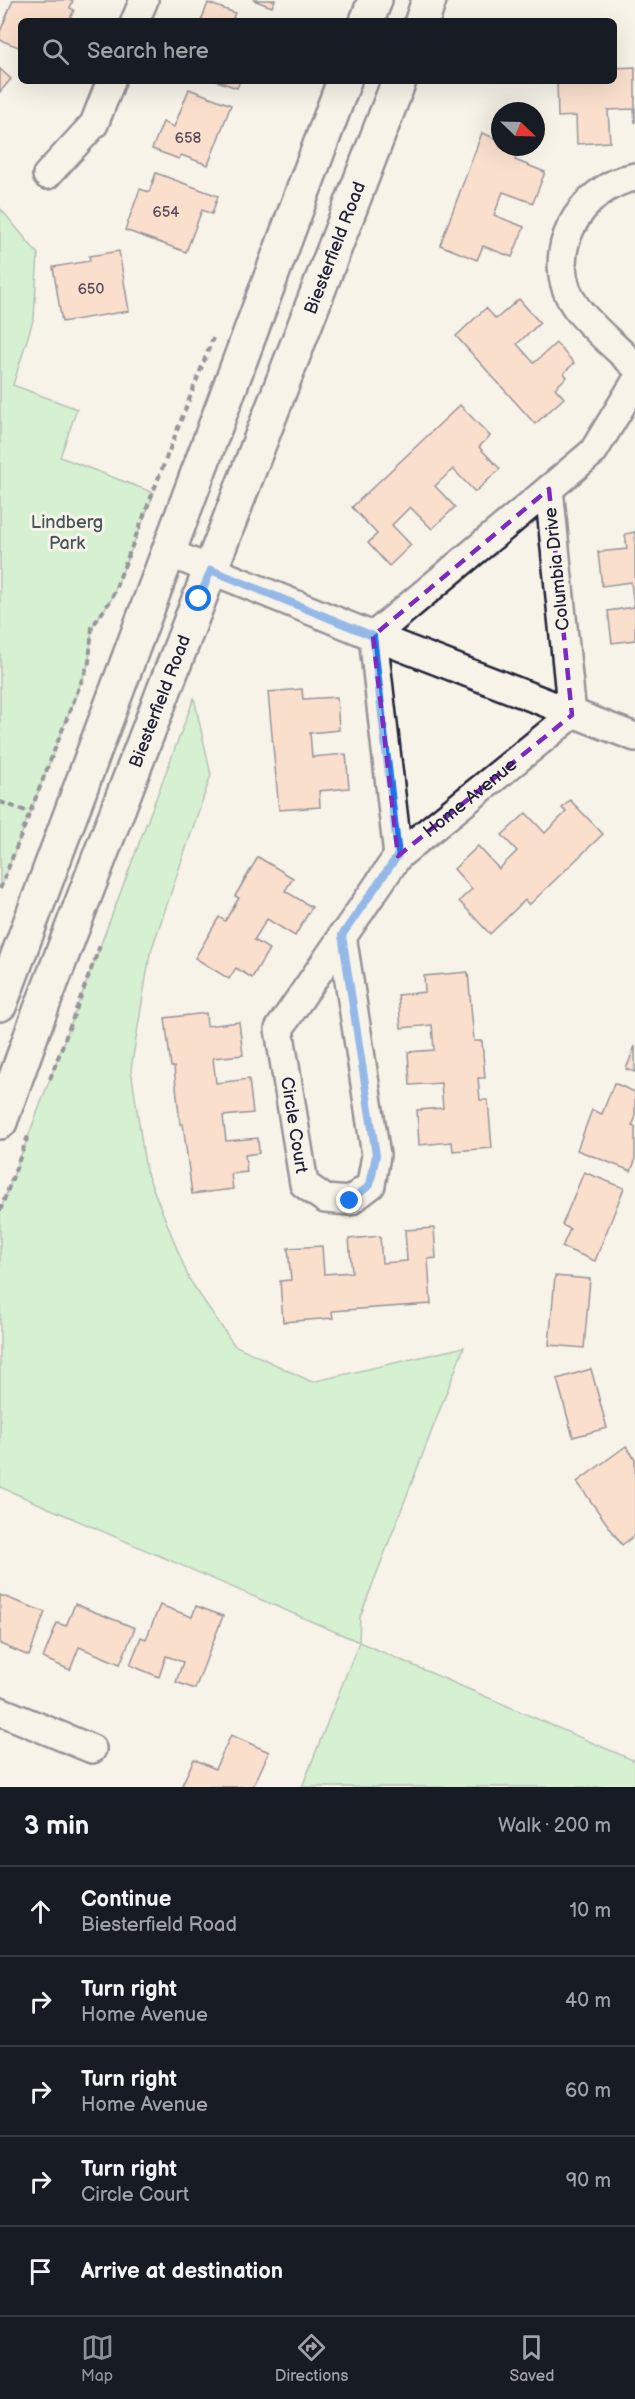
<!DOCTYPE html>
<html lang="en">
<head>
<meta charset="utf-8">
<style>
	:root { --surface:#171b24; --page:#20242c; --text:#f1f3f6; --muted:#9ea1a6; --line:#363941; --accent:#8c9099 }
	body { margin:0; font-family:"Balsamiq Sans",sans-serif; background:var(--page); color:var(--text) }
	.compass { position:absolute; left:491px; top:102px; width:54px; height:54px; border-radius:50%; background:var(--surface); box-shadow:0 6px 24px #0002; rotate:113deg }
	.stop { position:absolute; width:18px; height:18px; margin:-14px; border:4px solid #1a73e8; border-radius:50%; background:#fff }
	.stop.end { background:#1a73e8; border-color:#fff; box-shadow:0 2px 6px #0008 }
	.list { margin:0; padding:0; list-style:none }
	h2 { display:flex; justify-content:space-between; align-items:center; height:78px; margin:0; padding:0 24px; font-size:26px }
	h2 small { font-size:20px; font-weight:400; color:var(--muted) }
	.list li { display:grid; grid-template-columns:39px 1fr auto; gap:18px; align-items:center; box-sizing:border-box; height:90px; padding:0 24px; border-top:2px solid var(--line) }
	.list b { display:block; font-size:22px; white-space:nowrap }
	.list p { margin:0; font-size:20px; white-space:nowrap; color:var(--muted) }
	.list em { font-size:20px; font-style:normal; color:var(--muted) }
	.icon { flex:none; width:33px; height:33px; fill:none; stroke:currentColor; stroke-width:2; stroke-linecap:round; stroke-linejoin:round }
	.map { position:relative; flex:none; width:635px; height:1787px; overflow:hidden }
	.search { position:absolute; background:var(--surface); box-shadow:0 6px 24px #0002; left:18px; right:18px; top:18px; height:66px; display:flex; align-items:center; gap:15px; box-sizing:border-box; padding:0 21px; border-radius:9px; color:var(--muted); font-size:22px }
	.sheet { height:528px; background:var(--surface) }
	nav { display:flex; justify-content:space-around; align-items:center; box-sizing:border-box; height:84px; border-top:2px solid var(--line); background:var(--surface); font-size:16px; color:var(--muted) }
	nav a { display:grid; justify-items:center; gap:3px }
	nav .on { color:var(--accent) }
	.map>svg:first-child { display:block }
	.green { fill:#adefb8; stroke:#68887a; stroke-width:1.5 }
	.building { fill:#fdc7ae; stroke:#22223b; stroke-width:1.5 }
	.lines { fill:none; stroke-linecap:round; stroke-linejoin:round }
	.minor-casing { stroke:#22223b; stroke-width:32 }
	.tertiary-casing { stroke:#22223b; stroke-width:38 }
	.path { stroke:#22223b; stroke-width:4; stroke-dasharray:6 4.5; stroke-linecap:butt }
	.minor { stroke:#f7f3e8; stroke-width:27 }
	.tertiary { stroke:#f7f3e8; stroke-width:33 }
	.route { stroke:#1a73e8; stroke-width:8 }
	.marked { fill:none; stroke:#7b2cbf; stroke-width:4.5; stroke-dasharray:12 8; stroke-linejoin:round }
	.labels { text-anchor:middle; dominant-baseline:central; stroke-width:6; stroke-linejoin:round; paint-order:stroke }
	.number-label { font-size:15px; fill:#594b58 }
	.street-label { font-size:18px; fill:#22223b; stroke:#f7f3e8 }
	.park-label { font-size:18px; fill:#45555a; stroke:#f7f3e8 }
</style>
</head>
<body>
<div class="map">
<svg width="635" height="1787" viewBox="0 0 635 1787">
	<rect width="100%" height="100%" fill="#f7f3e8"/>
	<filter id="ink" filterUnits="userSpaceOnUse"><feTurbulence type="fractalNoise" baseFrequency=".0167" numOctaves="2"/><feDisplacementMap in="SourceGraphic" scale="12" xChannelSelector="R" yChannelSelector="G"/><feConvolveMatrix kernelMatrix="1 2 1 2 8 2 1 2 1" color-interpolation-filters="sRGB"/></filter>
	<g filter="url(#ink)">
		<g class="green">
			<polygon points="0,208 38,254 34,317 13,385 77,409 60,457 154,493 111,600 92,627 89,662 0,889"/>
			<polygon points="194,698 211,775 150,954 131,1069 146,1171 189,1279 234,1345 312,1382 464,1347 360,1617 359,1642 635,1761 635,1787 302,1787 359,1642 0,1487 0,1211"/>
		</g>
		<g class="building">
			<polygon points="13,0 73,0 70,8 74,10 69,21 21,21 21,48 0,40 0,32"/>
			<polygon points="253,0 275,0 272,7"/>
			<polygon points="208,3 235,13 233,18 241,21 201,21"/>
			<polygon points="635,67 635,123 634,109 608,110 610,142 577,144 576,116 558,117 557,81 614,81 614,68"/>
			<polygon points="0,69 11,79 0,92"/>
			<polygon points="217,81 240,81 237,88"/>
			<polygon points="189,89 231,105 208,165 181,155 179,159 152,149 163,122 174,127"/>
			<polygon points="482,133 500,140 500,147 520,147 515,160 545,172 533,203 503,192 494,215 524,227 512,257 483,246 477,260 440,245"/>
			<polygon points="156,173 218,196 212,214 202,210 186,252 125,230 140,189 149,192"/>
			<polygon points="119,251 129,311 62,322 53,267 90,261 89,256"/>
			<polygon points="519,299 540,323 517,344 534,363 556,343 574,363 564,373 567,377 555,388 564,398 535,424 456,336 486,308 496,319"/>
			<polygon points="460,405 490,436 479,447 500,469 475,492 453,469 435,486 455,507 432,529 410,507 392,525 411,545 389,566 368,543 377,534 352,507"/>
			<polygon points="635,532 635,640 612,643 608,611 634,607 631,582 602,586 598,552 627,549 625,534"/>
			<polygon points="302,689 303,699 337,697 339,730 310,733 312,757 346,754 349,788 319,791 320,807 279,810 268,692"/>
			<polygon points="570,800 603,834 529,905 525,900 490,934 459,901 472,889 454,869 478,846 499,869 517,851 502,835 526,813 545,833 566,812 562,808"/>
			<polygon points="258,857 293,878 285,891 312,907 295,936 267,919 254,940 269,949 252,978 236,968 229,979 195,958 219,917 225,921 239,898 235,896"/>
			<polygon points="468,972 474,1041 482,1041 485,1078 478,1078 480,1100 488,1100 492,1148 453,1151 452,1142 419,1145 417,1110 443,1108 441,1083 410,1085 408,1052 434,1050 432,1025 401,1028 398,995 425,992 424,976"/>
			<polygon points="206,1013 207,1026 239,1022 243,1055 213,1058 216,1083 249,1079 253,1113 223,1116 226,1141 258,1138 259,1153 245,1155 247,1172 231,1174 233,1189 192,1194 183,1124 180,1124 174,1067 171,1067 165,1018"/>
			<polygon points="635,1046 635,1072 626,1069"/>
			<polygon points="614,1083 635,1092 635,1119 632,1126 635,1127 635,1161 631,1171 577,1150 592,1110 602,1114"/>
			<polygon points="584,1172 624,1188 595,1261 562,1247 570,1229 562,1225"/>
			<polygon points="434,1228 436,1258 428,1259 431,1304 332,1311 333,1318 283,1322 280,1281 291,1280 288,1248 322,1246 324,1274 352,1272 349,1239 380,1236 382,1263 407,1261 405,1230"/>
			<polygon points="555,1276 590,1279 584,1348 549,1345"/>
			<polygon points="591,1369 607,1428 573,1437 557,1379"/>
			<polygon points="626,1446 635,1459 635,1535 622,1545 577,1482"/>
			<polygon points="0,1595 45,1612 29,1656 0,1644"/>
			<polygon points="75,1604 135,1628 120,1664 79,1647 70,1670 43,1658 57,1623 66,1626"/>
			<polygon points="160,1605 192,1617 196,1606 223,1616 195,1689 176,1682 183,1662 166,1656 159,1677 130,1665 141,1637 146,1639"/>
			<polygon points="231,1735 269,1752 253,1787 186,1787 182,1785 194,1759 215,1769"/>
		</g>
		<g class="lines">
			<defs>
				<g id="minor">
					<polyline points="135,21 144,0"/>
					<polyline points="47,175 94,124 111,81"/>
					<path d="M635,177C579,187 540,257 576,307C589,325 618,349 635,366"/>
					<polyline points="167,552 373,636 635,737"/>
					<path id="s1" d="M373,636L398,856L572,715"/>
					<polyline points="373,636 549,489"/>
					<polyline points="572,715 549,489 593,452 635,383"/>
					<polyline points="342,935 376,1155 371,1185 350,1201 325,1199 304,1184 279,1029 398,856"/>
					<polyline points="0,1711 92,1749"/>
				</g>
				<g id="tertiary">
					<polyline points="367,21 375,0"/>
					<polyline points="422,21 429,0"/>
					<polyline points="0,1004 344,81"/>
					<path id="s2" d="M0,1122L36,1022L399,81"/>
				</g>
			</defs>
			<use href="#minor" class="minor-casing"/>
			<use href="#tertiary" class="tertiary-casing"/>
			<g class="path">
				<polyline points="0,802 29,812"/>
				<polyline points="0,889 89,662 92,627 111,600 213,338"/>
				<polyline points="50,1079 101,943"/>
				<polyline points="0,1211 28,1136"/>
			</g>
			<use href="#minor" class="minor"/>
			<use href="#tertiary" class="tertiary"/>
		</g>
	</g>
	<g class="lines" filter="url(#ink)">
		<polyline class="route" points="199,599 211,570 373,636 398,855 342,935 376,1155 370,1185 350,1201"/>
	</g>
	<path d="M0 0H635V1787H0ZM549,489L572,715L398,856L373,636Z" fill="#f7f3e8" fill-opacity=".55" fill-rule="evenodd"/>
	<path class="marked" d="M549,489L572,715L398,856L373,636Z"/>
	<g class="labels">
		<g class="number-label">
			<text x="188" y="138">658</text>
			<text x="166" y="212">654</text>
			<text x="91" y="289">650</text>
		</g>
		<g class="street-label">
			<text stroke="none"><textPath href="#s2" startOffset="936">Biesterfield Road</textPath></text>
			<text transform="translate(557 569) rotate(-96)">Columbia Drive</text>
			<text stroke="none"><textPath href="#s2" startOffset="450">Biesterfield Road</textPath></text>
			<text stroke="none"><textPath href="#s1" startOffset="314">Home Avenue</textPath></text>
			<text transform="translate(294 1125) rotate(81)">Circle Court</text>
		</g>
		<g class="park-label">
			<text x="67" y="522">Lindberg<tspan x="67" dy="21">Park</tspan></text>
		</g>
	</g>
</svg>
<svg class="compass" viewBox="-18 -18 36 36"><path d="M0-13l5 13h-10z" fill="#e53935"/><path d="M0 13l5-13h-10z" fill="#9ea1a6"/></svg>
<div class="stop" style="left:199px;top:599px"></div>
<div class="stop end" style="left:350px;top:1201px"></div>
<div class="search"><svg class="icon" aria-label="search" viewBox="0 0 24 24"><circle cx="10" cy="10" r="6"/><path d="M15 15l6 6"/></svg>Search here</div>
</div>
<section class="sheet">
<h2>3 min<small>Walk · 200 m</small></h2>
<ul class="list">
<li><svg class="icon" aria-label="ahead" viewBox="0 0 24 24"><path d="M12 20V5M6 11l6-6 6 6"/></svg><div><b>Continue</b><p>Biesterfield Road</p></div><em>10 m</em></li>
<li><svg class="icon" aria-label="right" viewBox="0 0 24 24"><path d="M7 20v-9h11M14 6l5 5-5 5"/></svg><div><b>Turn right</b><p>Home Avenue</p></div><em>40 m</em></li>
<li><svg class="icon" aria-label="right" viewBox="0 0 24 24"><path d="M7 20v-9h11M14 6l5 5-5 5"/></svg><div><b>Turn right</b><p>Home Avenue</p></div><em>60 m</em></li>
<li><svg class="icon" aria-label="right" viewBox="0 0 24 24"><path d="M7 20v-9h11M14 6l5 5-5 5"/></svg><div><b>Turn right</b><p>Circle Court</p></div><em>90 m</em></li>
<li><svg class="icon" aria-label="arrive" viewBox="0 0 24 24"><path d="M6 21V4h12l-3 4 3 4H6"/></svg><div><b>Arrive at destination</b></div></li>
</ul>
</section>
<nav>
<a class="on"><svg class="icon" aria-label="map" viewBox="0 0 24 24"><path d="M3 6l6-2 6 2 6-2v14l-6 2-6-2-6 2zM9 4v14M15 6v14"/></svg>Map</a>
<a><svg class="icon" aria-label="directions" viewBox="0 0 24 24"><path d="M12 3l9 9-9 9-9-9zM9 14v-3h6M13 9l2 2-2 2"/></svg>Directions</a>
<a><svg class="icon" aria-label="saved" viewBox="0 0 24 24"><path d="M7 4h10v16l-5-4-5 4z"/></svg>Saved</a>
</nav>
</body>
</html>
